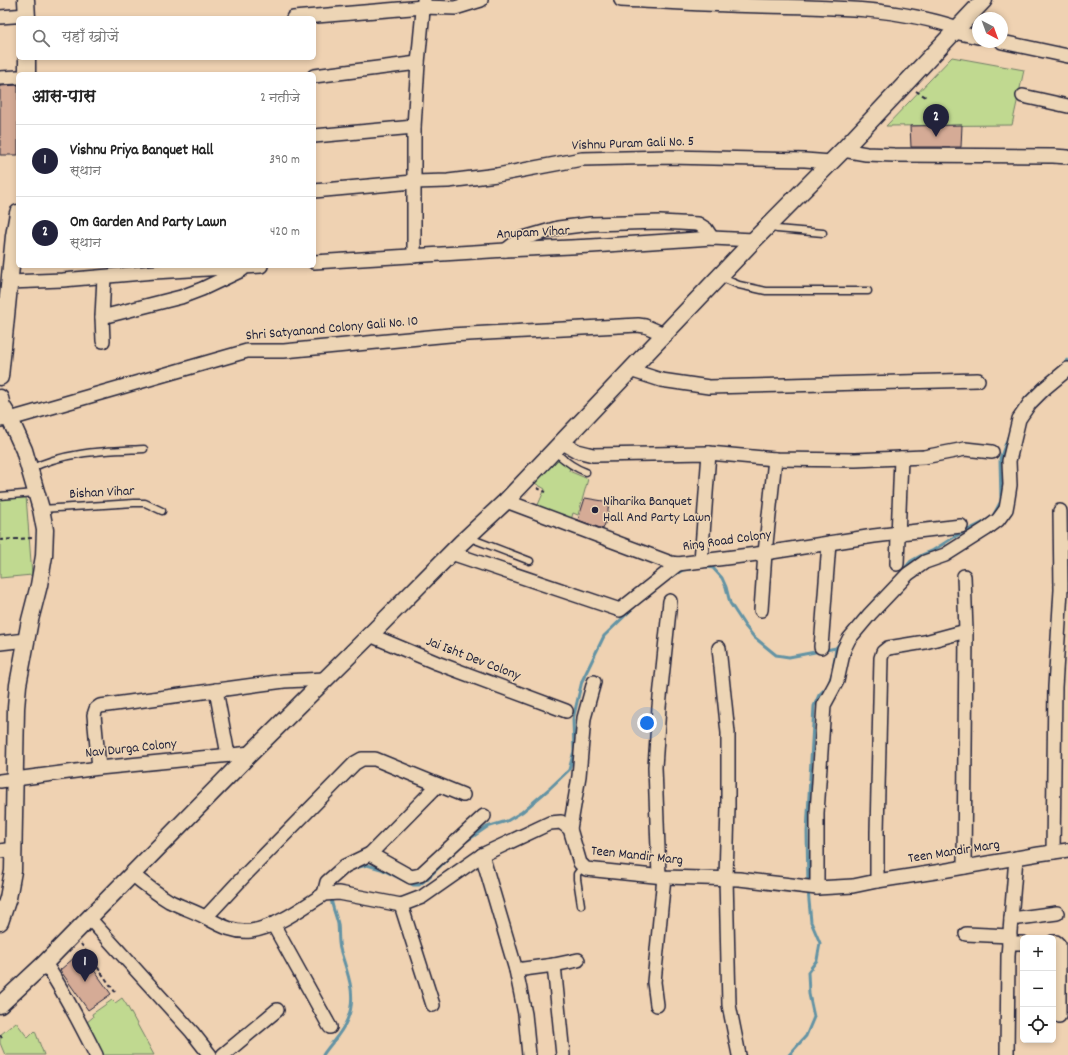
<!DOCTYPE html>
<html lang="hi">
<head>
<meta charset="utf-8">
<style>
	:root { --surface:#fff; --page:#f6f6f6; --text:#222; --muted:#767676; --line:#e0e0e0; --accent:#22223b }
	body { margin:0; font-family:Dekko,"Playpen Sans Deva",sans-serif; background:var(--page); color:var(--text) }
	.controls { position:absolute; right:12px; bottom:12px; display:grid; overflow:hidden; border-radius:6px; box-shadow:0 2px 6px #0003 }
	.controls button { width:36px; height:36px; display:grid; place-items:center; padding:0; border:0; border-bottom:1px solid var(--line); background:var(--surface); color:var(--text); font:20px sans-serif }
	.compass { position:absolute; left:972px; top:12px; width:36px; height:36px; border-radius:50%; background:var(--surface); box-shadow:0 2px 6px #0003; rotate:139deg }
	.you { position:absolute; left:647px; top:723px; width:14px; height:14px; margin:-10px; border:3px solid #fff; border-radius:50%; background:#1a73e8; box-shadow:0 0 0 6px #1a73e833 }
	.badge { display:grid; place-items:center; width:26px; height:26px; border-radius:50%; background:var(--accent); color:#fff; font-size:13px; font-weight:700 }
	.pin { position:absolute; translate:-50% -33px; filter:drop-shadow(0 1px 2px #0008) }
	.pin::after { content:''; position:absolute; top:21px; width:14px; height:12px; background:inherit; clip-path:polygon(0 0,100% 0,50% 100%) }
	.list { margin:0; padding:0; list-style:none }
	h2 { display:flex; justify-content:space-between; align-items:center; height:52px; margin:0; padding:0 16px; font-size:17px }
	h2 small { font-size:13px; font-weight:400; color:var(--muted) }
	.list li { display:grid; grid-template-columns:26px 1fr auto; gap:12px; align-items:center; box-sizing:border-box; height:72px; padding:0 16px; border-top:1px solid var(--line) }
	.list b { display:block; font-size:15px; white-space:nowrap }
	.list p { margin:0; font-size:13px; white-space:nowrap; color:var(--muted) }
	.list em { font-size:13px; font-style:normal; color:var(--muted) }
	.icon { flex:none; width:22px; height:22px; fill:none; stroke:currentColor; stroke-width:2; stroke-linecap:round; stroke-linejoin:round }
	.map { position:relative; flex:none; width:1068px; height:1055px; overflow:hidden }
	.search { position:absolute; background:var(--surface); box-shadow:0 2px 6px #0003; left:16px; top:16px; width:300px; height:44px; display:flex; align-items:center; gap:10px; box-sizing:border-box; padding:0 14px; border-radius:6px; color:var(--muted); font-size:15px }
	.panel { position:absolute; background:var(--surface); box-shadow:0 2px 6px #0003; left:16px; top:72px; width:300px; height:196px; border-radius:6px }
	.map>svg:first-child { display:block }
	.green { fill:#c0d990; stroke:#717e66 }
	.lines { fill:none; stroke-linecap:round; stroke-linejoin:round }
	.stream { stroke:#6393a4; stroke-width:3 }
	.building { fill:#d5ab96; stroke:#22223b }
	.service-casing { stroke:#22223b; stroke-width:9 }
	.minor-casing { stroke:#22223b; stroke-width:16 }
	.tertiary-casing { stroke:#22223b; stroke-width:19 }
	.path { stroke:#22223b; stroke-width:2; stroke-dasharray:4 3; stroke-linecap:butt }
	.service { stroke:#edd5b5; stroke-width:6 }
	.minor { stroke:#edd5b5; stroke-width:13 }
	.tertiary { stroke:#edd5b5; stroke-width:16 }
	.poi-dot { fill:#22223b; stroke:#edd5b5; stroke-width:1.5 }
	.labels { text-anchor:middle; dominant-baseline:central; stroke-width:3; stroke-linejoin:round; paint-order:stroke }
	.street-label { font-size:14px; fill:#22223b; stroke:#edd5b5 }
	.poi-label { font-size:14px; fill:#22223b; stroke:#edd5b5; text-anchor:start }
</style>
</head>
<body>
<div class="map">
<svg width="1068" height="1055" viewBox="0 0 1068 1055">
	<rect width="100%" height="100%" fill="#efd2b2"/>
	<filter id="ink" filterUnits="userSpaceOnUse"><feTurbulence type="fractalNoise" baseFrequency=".025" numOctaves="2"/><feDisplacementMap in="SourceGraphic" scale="8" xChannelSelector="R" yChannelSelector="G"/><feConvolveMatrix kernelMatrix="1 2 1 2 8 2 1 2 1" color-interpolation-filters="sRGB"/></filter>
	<g filter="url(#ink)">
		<g class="green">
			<polygon points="952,57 1024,70 1012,125 886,126"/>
			<polygon points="556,458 570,468 569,471 588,479 578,515 573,513 571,520 537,507 545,489 533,482"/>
			<polygon points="26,496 32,575 0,578 0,498"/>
			<polygon points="122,998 126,1004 154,1055 102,1055 86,1023 93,1017 92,1014 112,1000 115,1003"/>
			<polygon points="16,1022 28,1038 35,1031 44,1055 5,1055 0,1043 0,1035"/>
		</g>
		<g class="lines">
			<g class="stream">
				<polyline points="1062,366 1068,360"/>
				<polyline points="1026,398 1040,384"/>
				<polyline points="703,566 713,568 722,578 726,587 730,603 745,626 754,637 776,655 789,657 836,648 841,641"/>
				<polyline points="899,575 911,561 922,555 932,551 954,537 984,522 993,516 1001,501 1000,459 1010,432"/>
				<polyline points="671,577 683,570 691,569"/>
				<polyline points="855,622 878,596"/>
				<polyline points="355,868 367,865 381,869 413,885 419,885 428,878 465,842 487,827 507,821 522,812 549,789 569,770 574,751 573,719 582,681 604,636 635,606"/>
				<polyline points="808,885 807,832 814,706 819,695 828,686 833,671 836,648"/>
				<path d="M323,1055C331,1043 342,1033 347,1020C358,996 347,972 340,949C338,941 339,932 338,924C336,915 332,907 331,898"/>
				<polyline points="789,1055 806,1036 814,1017 809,994 808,972 817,960 820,943 811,922 808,890"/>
			</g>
		</g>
		<g class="building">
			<polygon points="18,85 18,155 0,155 0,86"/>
			<polygon points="962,125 961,147 911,147 910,126"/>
			<polygon points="585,498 609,502 607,518 603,529 578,520"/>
			<polygon points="81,952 111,994 88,1010 60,970"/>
		</g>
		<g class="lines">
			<defs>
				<g id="service">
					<polyline points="769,227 777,229 823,233"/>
					<polyline points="720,277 739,285 766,291 868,291"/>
					<path d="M555,452C564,460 574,468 586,472"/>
					<path d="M30,469C66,451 106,451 144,449"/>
					<polyline points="0,496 35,493"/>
					<polyline points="42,509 134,503 145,503 162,511"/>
					<polyline points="470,538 530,561"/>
					<polyline points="581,905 577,879 577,874 583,866"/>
				</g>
				<g id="minor">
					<path d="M621,0C668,2 716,5 763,6C828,7 896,7 958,28"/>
					<polyline points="0,17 27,15"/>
					<polyline points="293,18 423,7 455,8 481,0"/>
					<polyline points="954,32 978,37"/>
					<polyline points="1002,42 1068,56"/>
					<polyline points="314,76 418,63"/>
					<polyline points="0,78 18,77"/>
					<polyline points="1023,96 1068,106"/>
					<polyline points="314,136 414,127"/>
					<polyline points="843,150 866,154 894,155 1053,156 1068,157"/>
					<polyline points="314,191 413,182 448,181 497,175 582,159 669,157 805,160 831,162"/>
					<polyline points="506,250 520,239 558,228 590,224 660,222 698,224 706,229 712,238"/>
					<polyline points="414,256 414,127 418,63 424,0"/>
					<polyline points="314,262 506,250 592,246 712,238 754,240"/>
					<polyline points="9,282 63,280 154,272 261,266"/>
					<polyline points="102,317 181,297 202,289 242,270"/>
					<polyline points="103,341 102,317 104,277"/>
					<polyline points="630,370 661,380 709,387 978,380"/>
					<polyline points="0,420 10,419 247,351 284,351 450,335 638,325 645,326 664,334"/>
					<polyline points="561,442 577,451 593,455 709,453 775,459 855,460 924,457 965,449 992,452"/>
					<polyline points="506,501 671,563 678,564 765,553 874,536 961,526"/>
					<polyline points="451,553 620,610 678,564"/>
					<polyline points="701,561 709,453"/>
					<polyline points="897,564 901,458"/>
					<polyline points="761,610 765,553 775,459"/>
					<polyline points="370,635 437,663 566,711"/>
					<polyline points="0,643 26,640"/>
					<polyline points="821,647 829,543"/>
					<polyline points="719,648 728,733 728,807 726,878 729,1005 739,1055"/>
					<polyline points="216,690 228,755"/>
					<polyline points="99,768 94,715 96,709 100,706 284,681 325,679"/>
					<polyline points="0,781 99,768 251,753"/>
					<polyline points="570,829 579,776 584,718 594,682"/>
					<polyline points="0,851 13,849"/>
					<polyline points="1053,852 1055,687 1061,590 1060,511"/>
					<polyline points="370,854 411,877 420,875 484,816"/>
					<polyline points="482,855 516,970 525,1014 529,1055"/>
					<polyline points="964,867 966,631 964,576"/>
					<path d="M132,874C144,884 156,893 169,901C181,907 194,911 205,917C220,925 233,933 251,931C277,927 302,908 324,894L339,893L401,905L422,897L482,855L550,823L561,822L570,829L580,863L586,869L664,877L739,879L817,888L853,886L877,881L942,871L1039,854L1068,850"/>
					<polyline points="659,876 655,767 659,707 670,601"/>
					<polyline points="877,881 877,832 881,658 883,652 888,648 925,642 966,631"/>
					<polyline points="817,888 817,813 824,705 837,681 844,649 849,639 870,614 908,574 925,562 945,555 986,529 998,520 1006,509 1008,498 1010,485 1009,461 1019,419 1030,403 1045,388 1068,369"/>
					<polyline points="324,894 327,882 345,866 370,854 438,785"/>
					<polyline points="401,905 433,1005"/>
					<polyline points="206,917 246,874 355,763 362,759 375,759 463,795"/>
					<polyline points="89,918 192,1032 210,1055"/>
					<polyline points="1011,919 1057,913"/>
					<polyline points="273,924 330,1027"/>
					<polyline points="966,934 1010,936"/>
					<polyline points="1053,942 1056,942 1059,945 1059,1016"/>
					<polyline points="1009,943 1023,943"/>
					<path d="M45,963C64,992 80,1023 96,1055"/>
					<polyline points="554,965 563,1055"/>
					<polyline points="516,970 554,965 578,960"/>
					<polyline points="657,1005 654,982 664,877"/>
					<polyline points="223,1055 277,1010"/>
					<polyline points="1007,1055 1008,956 1016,858"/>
				</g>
				<g id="tertiary">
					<polyline points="26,0 27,18"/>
					<polyline points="27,74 27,58"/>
					<polyline points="0,377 14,236 18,213"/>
					<polyline points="0,398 2,406 10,419 24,450 41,509 45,530 44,556 39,585 30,620 18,685 16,708 13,871 8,898 0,922"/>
					<polyline points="0,1005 45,963 251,753 375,630 461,543 506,501 754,240 843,150 984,0"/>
				</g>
			</defs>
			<use href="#service" class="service-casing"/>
			<use href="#minor" class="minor-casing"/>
			<use href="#tertiary" class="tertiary-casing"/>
			<g class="path">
				<polyline points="916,91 926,97"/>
				<polyline points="537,488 546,492"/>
				<polyline points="0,540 32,538"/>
				<polyline points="81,944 115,992"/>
				<polyline points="0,1035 2,1038"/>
			</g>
			<use href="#service" class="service"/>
			<use href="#minor" class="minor"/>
			<use href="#tertiary" class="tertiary"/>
		</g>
	</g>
	<circle class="poi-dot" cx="595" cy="510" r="4"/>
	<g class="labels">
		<g class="street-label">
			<text transform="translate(633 144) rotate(-2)">Vishnu Puram Gali No. 5</text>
			<text transform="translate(533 233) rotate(-3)">Anupam Vihar</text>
			<text transform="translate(332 329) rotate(-5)">Shri Satyanand Colony Gali No. 10</text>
			<text transform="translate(102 493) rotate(-3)">Bishan Vihar</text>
			<text transform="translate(727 541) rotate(-8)">Ring Road Colony</text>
			<text transform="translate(473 659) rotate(21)">Jai Isht Dev Colony</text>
			<text transform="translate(131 749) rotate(-6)">Nav Durga Colony</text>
			<text transform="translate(954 852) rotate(-9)">Teen Mandir Marg</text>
			<text transform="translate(637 856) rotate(6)">Teen Mandir Marg</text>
		</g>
		<g class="poi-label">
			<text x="603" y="502">Niharika Banquet<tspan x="603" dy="16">Hall And Party Lawn</tspan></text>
		</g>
	</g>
</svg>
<div class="controls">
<button>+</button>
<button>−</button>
<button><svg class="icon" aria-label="locate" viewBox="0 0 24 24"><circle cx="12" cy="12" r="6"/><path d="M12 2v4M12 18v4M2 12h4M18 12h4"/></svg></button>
</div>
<svg class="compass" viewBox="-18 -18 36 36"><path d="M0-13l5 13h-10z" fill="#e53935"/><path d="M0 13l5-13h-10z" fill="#767676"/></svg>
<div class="you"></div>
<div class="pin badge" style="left:85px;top:982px">1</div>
<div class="pin badge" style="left:936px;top:137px">2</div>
<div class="search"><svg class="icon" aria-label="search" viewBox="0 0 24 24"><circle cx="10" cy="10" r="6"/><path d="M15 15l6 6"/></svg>यहाँ खोजें</div>
<section class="panel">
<h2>आस-पास<small>2 नतीजे</small></h2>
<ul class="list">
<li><span class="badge">1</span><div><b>Vishnu Priya Banquet Hall</b><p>स्थान</p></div><em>390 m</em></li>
<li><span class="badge">2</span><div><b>Om Garden And Party Lawn</b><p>स्थान</p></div><em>420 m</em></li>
</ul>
</section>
</div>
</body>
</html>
